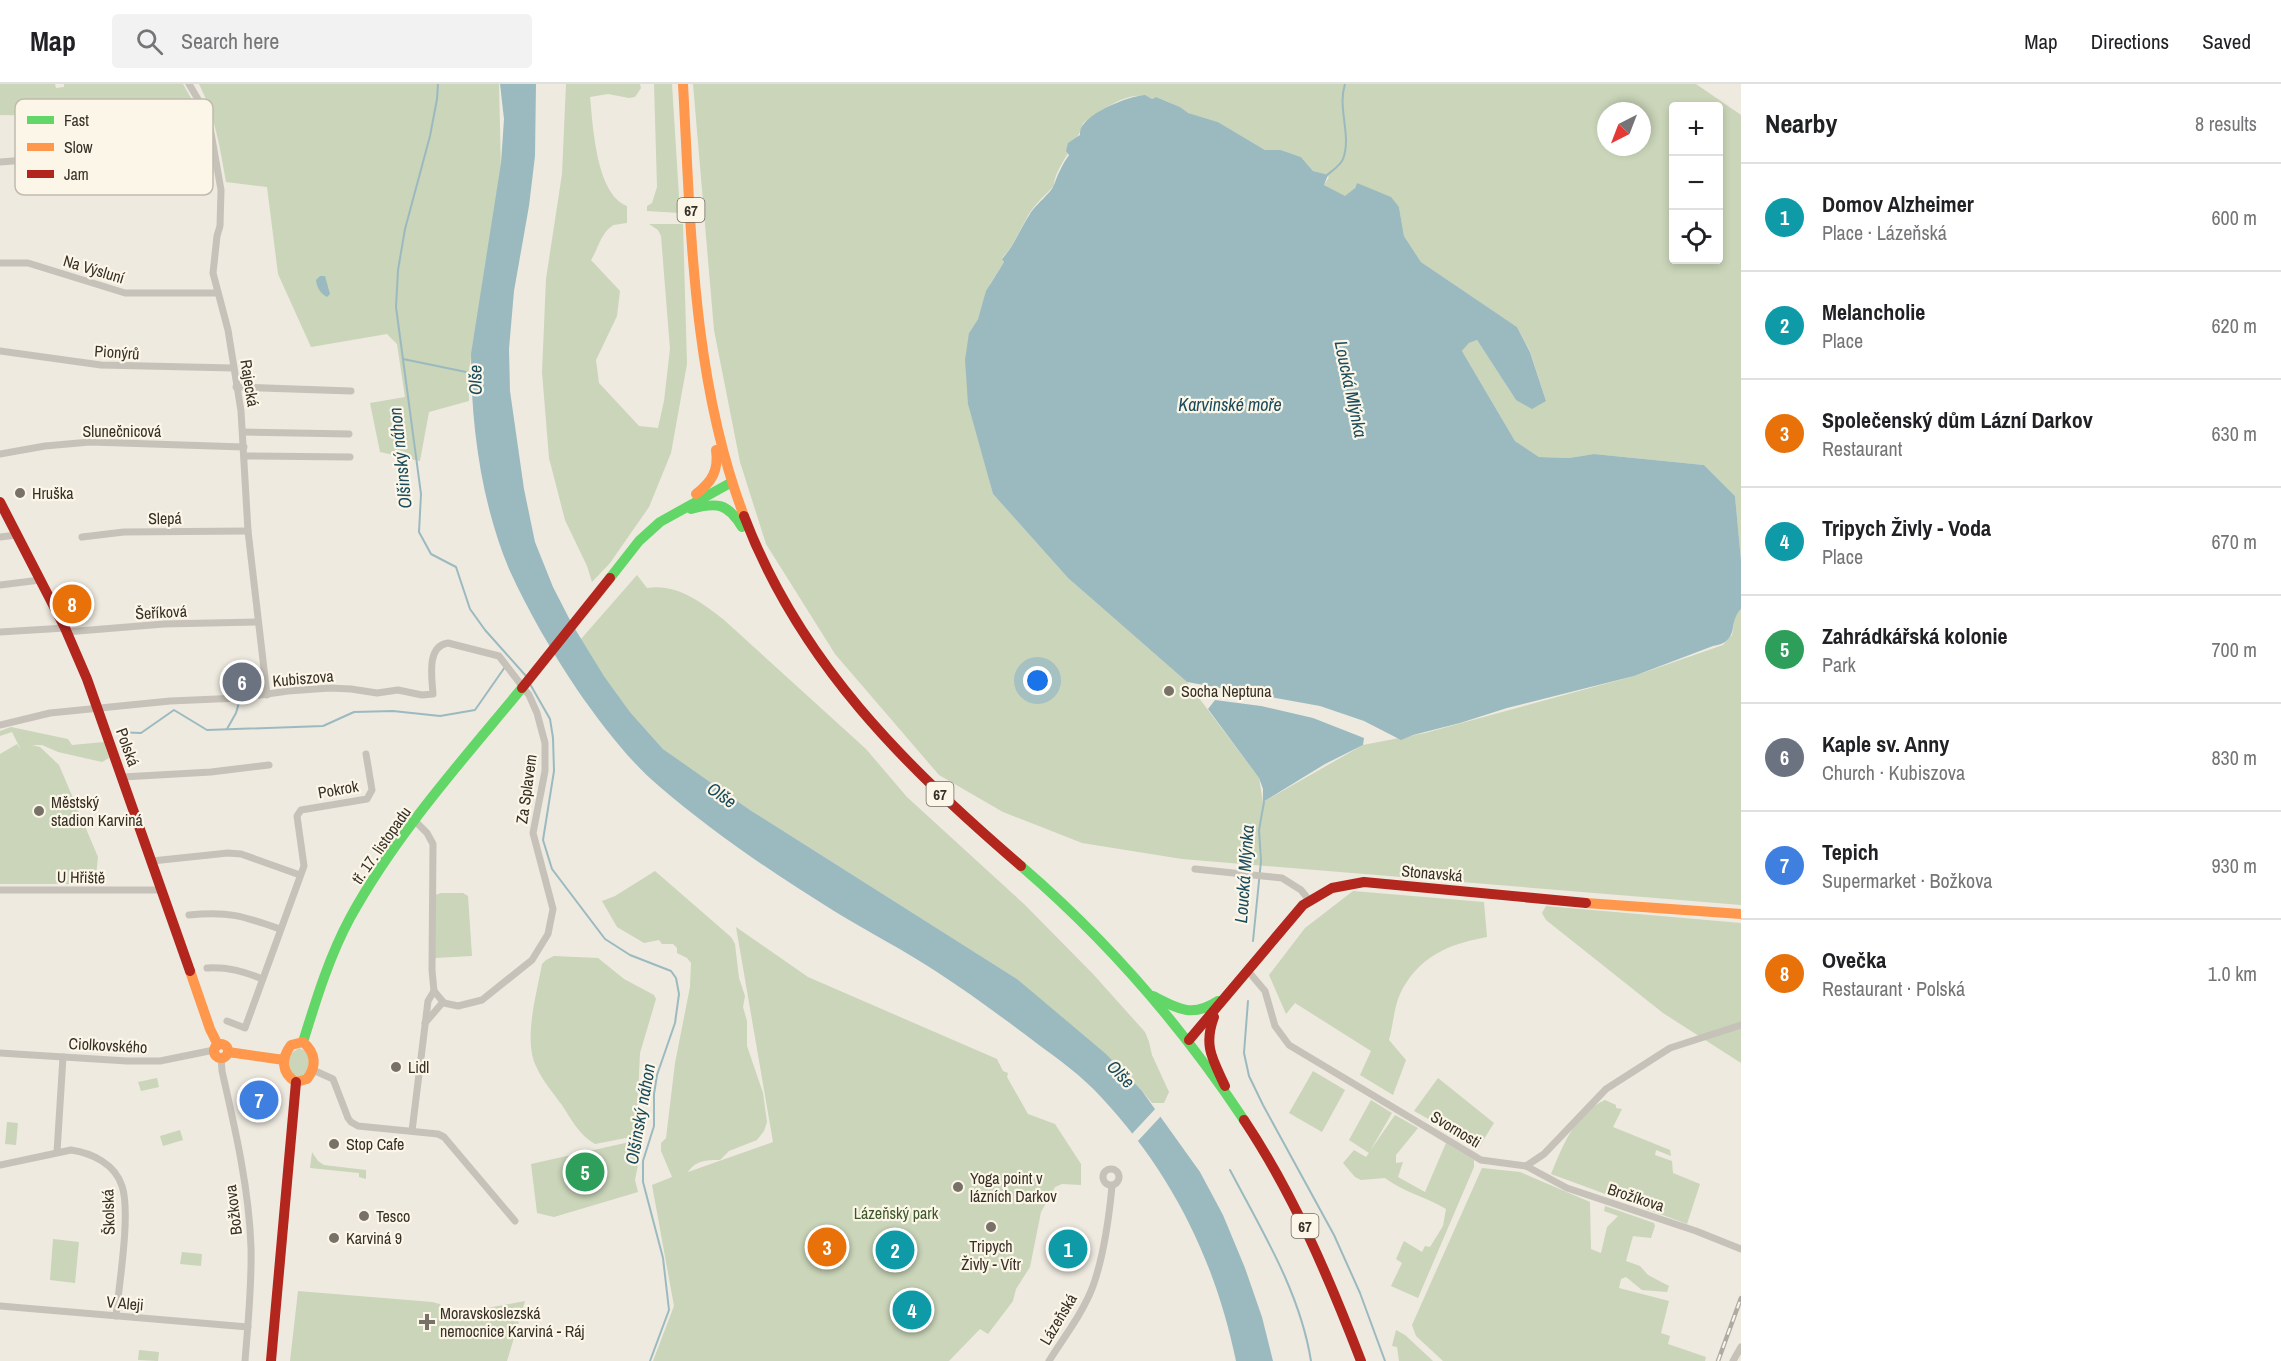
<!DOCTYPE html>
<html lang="en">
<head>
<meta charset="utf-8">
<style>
	:root { --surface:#fff; --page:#f2f2f2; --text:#202124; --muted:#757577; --line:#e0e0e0; --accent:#7c3aed }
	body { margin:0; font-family:"Archivo Narrow",sans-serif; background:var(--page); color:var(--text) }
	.controls { position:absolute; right:18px; top:18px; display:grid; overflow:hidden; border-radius:6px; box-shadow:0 3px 9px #0003 }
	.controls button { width:54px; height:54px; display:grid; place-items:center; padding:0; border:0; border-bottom:2px solid var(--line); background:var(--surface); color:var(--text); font:30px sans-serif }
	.compass { position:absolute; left:1597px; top:18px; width:54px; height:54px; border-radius:50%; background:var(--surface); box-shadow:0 3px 9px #0003; rotate:222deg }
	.you { position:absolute; left:1038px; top:597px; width:21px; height:21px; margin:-15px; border:4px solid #fff; border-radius:50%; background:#1a73e8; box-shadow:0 0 0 9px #1a73e833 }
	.badge { display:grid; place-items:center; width:39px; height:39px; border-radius:50%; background:var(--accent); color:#fff; font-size:20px; font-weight:700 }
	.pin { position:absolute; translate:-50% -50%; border:3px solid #fff; box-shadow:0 2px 6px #0006 }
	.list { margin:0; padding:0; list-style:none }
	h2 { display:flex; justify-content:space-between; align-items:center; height:78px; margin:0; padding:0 24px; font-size:26px }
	h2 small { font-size:20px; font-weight:400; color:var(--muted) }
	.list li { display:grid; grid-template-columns:39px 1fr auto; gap:18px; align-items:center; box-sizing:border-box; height:108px; padding:0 24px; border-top:2px solid var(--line) }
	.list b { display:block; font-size:22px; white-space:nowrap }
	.list p { margin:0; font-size:20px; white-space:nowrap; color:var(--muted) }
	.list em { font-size:20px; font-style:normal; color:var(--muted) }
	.icon { flex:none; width:33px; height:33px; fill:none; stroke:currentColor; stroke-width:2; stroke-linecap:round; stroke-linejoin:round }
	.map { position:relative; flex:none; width:1741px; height:1277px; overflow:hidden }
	header { display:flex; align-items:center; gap:36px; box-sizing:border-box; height:84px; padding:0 30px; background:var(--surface); border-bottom:2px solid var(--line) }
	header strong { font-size:28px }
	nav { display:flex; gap:33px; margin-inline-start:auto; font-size:21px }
	.search { width:420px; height:54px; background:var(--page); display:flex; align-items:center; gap:15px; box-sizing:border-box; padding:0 21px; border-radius:6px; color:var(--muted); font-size:22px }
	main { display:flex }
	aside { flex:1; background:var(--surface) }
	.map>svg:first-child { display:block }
	.green { fill:#cad5b9; fill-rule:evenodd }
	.water { fill:#9bbac0 }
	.pier { fill:#eeeae0 }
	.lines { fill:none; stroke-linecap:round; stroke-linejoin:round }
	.stream { stroke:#9bbac0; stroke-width:2 }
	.street { stroke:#c7c2b9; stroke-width:7 }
	.fast { stroke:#63d668; stroke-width:10 }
	.slow { stroke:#ff974d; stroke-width:10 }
	.jam { stroke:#b3261e; stroke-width:10 }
	.rail-casing { stroke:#aeaaa4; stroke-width:4.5 }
	.rail { stroke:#fbf6e7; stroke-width:2; stroke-dasharray:7; stroke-linecap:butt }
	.jam-bridge { stroke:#b3261e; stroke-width:10 }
	.poi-dot { fill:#787168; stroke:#fbf6e7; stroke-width:2 }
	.labels { text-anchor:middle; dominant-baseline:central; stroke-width:4.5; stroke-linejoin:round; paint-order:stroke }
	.shield { fill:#fbf6e7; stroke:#726b61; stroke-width:1.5 }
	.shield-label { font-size:15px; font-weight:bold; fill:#383027 }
	.street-label { font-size:16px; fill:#383027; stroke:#fbf6e7 }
	.poi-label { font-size:16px; fill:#383027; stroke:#fbf6e7; text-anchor:start }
	.park-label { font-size:16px; fill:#3d5829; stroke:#fbf6e7 }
	.water-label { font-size:18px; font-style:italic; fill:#194b5d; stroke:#fbf6e7 }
	.key { fill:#fbf6e7; stroke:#c0bbad; stroke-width:1.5 }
	.key-label { font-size:16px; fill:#383027 }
</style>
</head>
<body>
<header>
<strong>Map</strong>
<div class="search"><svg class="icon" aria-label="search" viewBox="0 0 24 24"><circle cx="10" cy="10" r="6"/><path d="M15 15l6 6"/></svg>Search here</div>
<nav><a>Map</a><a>Directions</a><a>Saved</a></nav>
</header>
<main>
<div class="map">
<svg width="1741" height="1277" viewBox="0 0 1741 1277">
	<rect width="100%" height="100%" fill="#eeeae0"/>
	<g class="green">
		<path d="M0,0H55L56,4L64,3V0H183L204,37L199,38L171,35L167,43H160L161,55L151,54L153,34L150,32C133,36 112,27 98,40L99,55H79L71,32L0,31Z"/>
		<path d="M199,0H499L501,86L469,286V317L429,328L420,377L380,368L370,319L405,313L397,260L387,250L311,263L278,190L267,103L226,98C220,64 215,31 199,0Z"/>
		<path d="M566,0H640L641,4L635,13L629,14L608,10L590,13C593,42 596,110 627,122V139C623,140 615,140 612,142C601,149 598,165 591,176L620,207L617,232L596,276L599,299L639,342L658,344L664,317L670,265L661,152L658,146L649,140H683L687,280L671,369L649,423L610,479L592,498L587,482L565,436L549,374L542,288L546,195L562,90Z"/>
		<polygon points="654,0 672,0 680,129 647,127 647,122 652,119 657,103"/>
		<path d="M693,0H1696L1741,31V476L1735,412L1704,381L1594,370L1569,374L1539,373L1515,357L1462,267L1469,259L1477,256L1516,316L1546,317L1530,267L1517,243L1421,178L1404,152L1399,123L1357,99L1355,104L1345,113L1324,101L1329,93L1313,87L1301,73L1281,66H1265L1218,38L1187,29L1180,23L1156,13L1152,15C1131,3 1101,27 1083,39C1078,60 1054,84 1054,102C1045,111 1036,119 1029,130C1020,145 1014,162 1002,174L1004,178L990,200L978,235L969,249L977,348L993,410L1068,494L1187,598L1259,694L1263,718L1363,661L1425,649L1634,592L1723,561L1732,551L1735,531L1741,525V821L1182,775L1082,759L1003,728L939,691L835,570L766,460L740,378L714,246ZM1674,22H1718V176H1674ZM1606,27H1642V63H1606Z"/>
		<path d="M637,491L647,504C676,499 701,518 723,535L866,665L907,713L1025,821L1093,890L1145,948L1149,958L1152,971L1169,1008L1164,1019H1152L1142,1007L1017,895L750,726L663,665L630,628L604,592L581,555Z"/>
		<polygon points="11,643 68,655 72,661 104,658 109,674 102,678 58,668 42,661 32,661 40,663 59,681 98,773 95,800 0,800 0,670 17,660 21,666 12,648 0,652 0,647"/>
		<path d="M655,787L731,853L735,860L739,894L745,912L743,923L747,937V962L763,1009L767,1038L764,1047L757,1056L729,1067L720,1076C707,1076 696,1076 688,1088L773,1058L736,843L808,893L997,975L1003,987L1008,989L1007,993L1028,1030L1055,1040L1081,1080V1101L1062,1100L1055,1103L1041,1128L1030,1183L1016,1205L1013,1217L988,1250L980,1245L949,1277H653L674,1222L652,1101L672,1093L661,1067V1059L666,1054L675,979L690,903L691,879L687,874L677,869V864L673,860H662L659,856L644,859L617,843L602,817L615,812Z"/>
		<path d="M1353,807L1484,818L1487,853C1448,860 1418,873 1400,910C1394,923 1393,942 1389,956L1406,976L1393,1011L1360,991L1371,967L1295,919L1286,930L1269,891L1305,844Z"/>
		<polygon points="441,809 463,809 468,812 472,872 435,874 435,811"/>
		<polygon points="1546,822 1741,839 1741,979 1663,929 1546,836 1542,829"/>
		<path d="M554,872L598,874L624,895L654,911L656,915L640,969L636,1052L595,1060C580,1052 571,1035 562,1021C553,1009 542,996 536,982C523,955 537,909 542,880L546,876Z"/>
		<polygon points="299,964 308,968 310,978 306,990 296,993 291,990 288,979 290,970"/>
		<polygon points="1313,987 1345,1006 1322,1048 1289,1029"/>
		<polygon points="157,994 159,1003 141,1007 138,998"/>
		<polygon points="1438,994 1494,1039 1479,1063 1414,1027"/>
		<path d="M1371,1016L1392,1029L1370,1067L1395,1031L1418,1044L1396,1071V1079L1403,1078L1398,1093L1425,1108L1446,1059L1474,1076V1083L1418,1214L1391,1202L1402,1179L1396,1175L1404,1157L1422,1168L1425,1162L1430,1163L1443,1142L1446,1125C1426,1113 1403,1108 1385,1094L1361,1096L1355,1093L1343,1079L1354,1066L1366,1073L1369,1069L1349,1056Z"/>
		<path d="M1605,1016L1616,1021V1024L1622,1025L1613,1043L1670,1066L1671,1072L1656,1066L1655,1071L1672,1077L1673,1089L1700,1100L1687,1140L1551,1090C1563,1062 1574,1030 1605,1016Z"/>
		<polygon points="7,1038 18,1039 16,1061 5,1060"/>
		<polygon points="180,1046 183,1056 163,1062 160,1052"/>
		<polygon points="643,1055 635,1096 638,1108 554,1133 537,1129 531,1080"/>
		<polygon points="312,1068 318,1077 324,1081 366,1086 366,1095 359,1093 359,1089 310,1084"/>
		<polygon points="1482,1084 1520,1088 1590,1118 1591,1165 1601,1169 1607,1143 1618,1132 1604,1127 1605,1122 1654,1139 1655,1142 1651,1154 1633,1152 1626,1177 1640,1182 1648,1191 1669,1202 1667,1208 1642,1206 1626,1193 1621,1195 1619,1204 1669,1217 1661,1249 1670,1252 1668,1260 1706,1273 1705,1277 1443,1277 1416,1252 1412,1241"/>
		<polygon points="53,1155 79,1158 75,1199 50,1196"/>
		<polygon points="182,1168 202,1170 201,1182 180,1180"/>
		<polygon points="298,1207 432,1218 440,1220 442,1227 477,1226 525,1217 507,1277 290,1277"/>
		<polygon points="1396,1246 1405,1251 1433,1277 1399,1277 1397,1263 1392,1262"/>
		<polygon points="139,1266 159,1268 158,1277 138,1276"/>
	</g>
	<g class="water">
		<path d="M500,0H536L535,72L529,122L514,207L509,265L510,307L524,405L535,458L553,503L572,540L604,592L630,628L663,665L750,726L1017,895L1106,970L1142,1007L1200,1088L1223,1131L1245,1184L1262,1233L1273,1277H1236C1215,1176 1172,1089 1101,1013C1082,992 1058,975 1035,958C1003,934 971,910 937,888C904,866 868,848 834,827C774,790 714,749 660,703C628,676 602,641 578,607C552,568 528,527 509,485C481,418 471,341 471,270L501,79L504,35Z"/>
		<path d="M1145,11L1152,15L1156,13L1180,23L1188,29L1218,38L1265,66H1281L1301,73L1313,87L1328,91L1324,101L1345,112L1355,104L1357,99L1391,113L1399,123L1404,152L1421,178L1517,243L1530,268L1546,317L1532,325L1516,316L1477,256L1469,259L1462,267L1515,357L1539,373L1569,374L1594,370L1704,381L1735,412L1741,476V525C1727,538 1741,558 1713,562L1634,592L1507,624L1460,639L1413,651L1401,656L1364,637L1320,622L1187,598L1068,494L993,410L968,320L965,276L969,249L978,235L986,207L1004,178L1002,175C1014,162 1020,145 1030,130C1035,121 1051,109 1054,101C1058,90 1062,81 1069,71L1066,67L1068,59L1080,51C1077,32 1128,12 1145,11Z"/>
		<path d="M320,192H325L330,210L327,213C320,209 317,204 316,196Z"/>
		<polygon points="1215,616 1261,622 1313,634 1364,654 1363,661 1325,680 1263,718 1263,705 1259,694 1208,625"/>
	</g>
	<polygon class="pier" points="1157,1023 1163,1030 1136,1059 1130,1052"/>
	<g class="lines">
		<g class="stream">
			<polyline points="438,0 437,15 430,52 405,145 398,186 396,223 421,410 419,448 431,470 456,483 470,525 485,546 526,592"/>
			<path d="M1327,91C1332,87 1341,81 1343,75C1352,52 1337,24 1345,0"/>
			<polyline points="403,275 471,289"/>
			<polyline points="530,600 550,635 553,654 554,687 543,756 552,785 605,855 630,871 671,887 676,894 679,910 675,939 657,991 654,1010 654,1042 643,1077 643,1098 663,1174 669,1226 650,1277"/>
			<polyline points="227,645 236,629 240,615"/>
			<polyline points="115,648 141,649 174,626 207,646 323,642 354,628 393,627 440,632 475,626 505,583"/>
			<polyline points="1253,857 1261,777 1259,746 1264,718"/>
			<polyline points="1248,917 1244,969 1249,992 1263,1021 1334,1151 1360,1209 1385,1277"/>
			<path d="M1230,1086C1262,1147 1300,1208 1311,1277"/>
		</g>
		<g class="street">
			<polyline points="189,0 199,17 210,43 221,106 220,142 217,152 213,189 228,246 241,327 248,447 267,611"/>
			<polyline points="0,78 65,73"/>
			<polyline points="0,179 28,179 125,209 218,209"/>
			<polyline points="0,267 101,281 233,284"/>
			<polyline points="236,303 351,307"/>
			<polyline points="243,348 349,350"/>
			<polyline points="0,370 45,362 90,358 244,363"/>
			<polyline points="244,372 350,373"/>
			<polyline points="0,453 17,451"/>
			<polyline points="82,453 124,448 248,447"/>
			<polyline points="0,501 40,496"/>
			<polyline points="0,548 65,544"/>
			<polyline points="66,548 164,540 258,538"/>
			<path d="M0,641L50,629L170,617L240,614L288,607L330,604L351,605L377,609L398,606L422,611L433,610C432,594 426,562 448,559L499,572L529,611L537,629L545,659V687L533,749L553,825L548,850L532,876L482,916L458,922L444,919L434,907L432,886L433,760L427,749L415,737"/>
			<polyline points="123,693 211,688 269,681"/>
			<polyline points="152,777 228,769 241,770 300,791"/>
			<polyline points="1195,785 1282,794 1301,806 1309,816"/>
			<polyline points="0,806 162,806"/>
			<path d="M189,831C229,827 243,832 280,845"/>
			<path d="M207,884C228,883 243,887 262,895"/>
			<polyline points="1248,887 1265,907 1275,942 1289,961 1481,1076 1526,1082 1544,1070 1606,1005 1670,964 1741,941"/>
			<polyline points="227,937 245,944 304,782 297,732 301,726 367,715 372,706 366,670"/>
			<polyline points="425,939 443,918"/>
			<polyline points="0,969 127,977 160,977 214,966"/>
			<path d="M221,973L222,987C235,1044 249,1104 251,1163C252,1201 248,1239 245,1277"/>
			<polyline points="313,986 333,995 348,1034 351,1038 358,1042 438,1050 444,1053 515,1137"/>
			<polyline points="412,1047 428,917 434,907"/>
			<polyline points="57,1068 63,973"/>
			<path d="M0,1081L71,1066C92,1069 115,1080 122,1102C131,1129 119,1201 116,1232"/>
			<polyline points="1526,1082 1567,1104 1696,1147 1741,1165"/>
			<circle cx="1111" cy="1093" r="8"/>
			<polyline points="0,1222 248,1243"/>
			<path d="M1049,1277C1064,1253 1083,1229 1093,1202C1104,1171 1109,1134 1112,1102"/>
			<polyline points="1733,1277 1741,1263"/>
		</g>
		<g class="fast">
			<path d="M691,425C717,418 728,419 742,443"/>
			<polyline points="610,494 639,457 660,438 732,398"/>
			<path d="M1021,782C1108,857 1181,941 1244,1036"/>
			<path d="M1153,912C1178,925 1192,934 1218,917"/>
			<path d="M303,958C316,916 329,873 350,834C396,750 461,678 522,604"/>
		</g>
		<g class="slow">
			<path d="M683,0C691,144 692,295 744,432"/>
			<path d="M696,410C712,398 719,386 716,366"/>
			<polyline points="1586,819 1741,830"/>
			<polyline points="190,887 210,945 218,961"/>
			<path d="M303,958C316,969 317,982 307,995L296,998C281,989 281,974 291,961Z"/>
			<circle cx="221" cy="967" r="7"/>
			<polyline points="228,968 284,976"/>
		</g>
		<g class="jam">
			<polyline points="0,418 65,544 87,595 190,887"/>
			<path d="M744,432C800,579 904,681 1021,782"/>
			<path d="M1214,933C1203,962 1213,976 1225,1002"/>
			<polyline points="1189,956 1303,821 1332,804 1364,798 1586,819"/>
			<path d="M1244,1036C1294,1111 1329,1194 1361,1277"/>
			<polyline points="271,1277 296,998"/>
		</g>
		<defs>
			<polyline id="rail" points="1718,1277 1741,1214"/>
		</defs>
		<use href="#rail" class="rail-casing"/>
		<use href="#rail" class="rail"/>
		<polyline class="jam-bridge" points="522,604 610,494"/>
	</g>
	<g class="poi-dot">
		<circle cx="20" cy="409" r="6"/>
		<circle cx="1169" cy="607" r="6"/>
		<circle cx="39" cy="727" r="6"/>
		<circle cx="396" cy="983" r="6"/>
		<circle cx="334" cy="1060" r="6"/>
		<circle cx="958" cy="1103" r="6"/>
		<circle cx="364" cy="1132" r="6"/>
		<circle cx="991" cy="1143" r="6"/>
		<circle cx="334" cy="1154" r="6"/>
		<path d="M424 1229h6v6h6v6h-6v6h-6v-6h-6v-6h6z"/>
	</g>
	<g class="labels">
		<g class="shield">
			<rect x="677.5" y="114" width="27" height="24" rx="4.5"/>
			<rect x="926.5" y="698" width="27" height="24" rx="4.5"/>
			<rect x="1291.5" y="1130" width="27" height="24" rx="4.5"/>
		</g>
		<g class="shield-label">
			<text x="691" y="126">67</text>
			<text x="940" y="710">67</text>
			<text x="1305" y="1142">67</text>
		</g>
		<g class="street-label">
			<text transform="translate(94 185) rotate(17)">Na Výsluní</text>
			<text transform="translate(117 268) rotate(4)">Pionýrů</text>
			<text transform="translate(250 299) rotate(81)">Rajecká</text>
			<text x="122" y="347">Slunečnicová</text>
			<text transform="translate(165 434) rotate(-1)">Slepá</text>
			<text transform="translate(161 528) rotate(-3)">Šeříková</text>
			<text transform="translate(303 594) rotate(-5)">Kubiszova</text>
			<text transform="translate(128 663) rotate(70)">Polská</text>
			<text transform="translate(338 705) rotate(-10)">Pokrok</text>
			<text transform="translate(526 705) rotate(-82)">Za Splavem</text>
			<text transform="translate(381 761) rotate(-55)">tř. 17. listopadu</text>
			<text transform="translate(1432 789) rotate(5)">Stonavská</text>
			<text transform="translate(81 793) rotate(1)">U Hřiště</text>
			<text transform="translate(108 961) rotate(3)">Ciolkovského</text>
			<text transform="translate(1456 1045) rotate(31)">Svornosti</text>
			<text transform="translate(1636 1113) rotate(18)">Brožíkova</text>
			<text transform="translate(233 1126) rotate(-97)">Božkova</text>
			<text transform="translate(108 1128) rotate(-92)">Školská</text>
			<text transform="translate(125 1219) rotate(5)">V Aleji</text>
			<text transform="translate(1058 1235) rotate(-59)">Lázeňská</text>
		</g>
		<g class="poi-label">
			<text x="32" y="409">Hruška</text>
			<text x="1181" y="607">Socha Neptuna</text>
			<text x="51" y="718">Městský<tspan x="51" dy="18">stadion Karviná</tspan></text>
			<text x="408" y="983">Lidl</text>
			<text x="346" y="1060">Stop Cafe</text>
			<text x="970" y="1094">Yoga point v<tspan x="970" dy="18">lázních Darkov</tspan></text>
			<text x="376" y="1132">Tesco</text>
			<text x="346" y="1154">Karviná 9</text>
			<text x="991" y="1162" text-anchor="middle">Tripych<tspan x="991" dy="18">Živly - Vítr</tspan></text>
			<text x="440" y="1229">Moravskoslezská<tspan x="440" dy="18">nemocnice Karviná - Ráj</tspan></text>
		</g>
		<g class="park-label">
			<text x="896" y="1129">Lázeňský park</text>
		</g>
		<g class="water-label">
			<text transform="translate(475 296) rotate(-91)">Olše</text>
			<text transform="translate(1351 305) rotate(78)">Loucká Mlýnka</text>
			<text x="1230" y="320">Karvinské moře</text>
			<text transform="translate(400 374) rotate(-96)">Olšinský náhon</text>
			<text transform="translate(722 711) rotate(35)">Olše</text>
			<text transform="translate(1244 790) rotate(-86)">Loucká Mlýnka</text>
			<text transform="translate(1121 990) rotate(46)">Olše</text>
			<text transform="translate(640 1030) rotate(-80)">Olšinský náhon</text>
		</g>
	</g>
	<rect x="15" y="15" width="198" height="96" rx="9" class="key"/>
	<rect x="27" y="32" width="27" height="8" fill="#63d668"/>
	<rect x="27" y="59" width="27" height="8" fill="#ff974d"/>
	<rect x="27" y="86" width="27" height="8" fill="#b3261e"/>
	<g class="key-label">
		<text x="64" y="42">Fast</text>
		<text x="64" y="69">Slow</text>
		<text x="64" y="96">Jam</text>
	</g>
</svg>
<div class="controls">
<button>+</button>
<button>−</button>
<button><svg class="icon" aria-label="locate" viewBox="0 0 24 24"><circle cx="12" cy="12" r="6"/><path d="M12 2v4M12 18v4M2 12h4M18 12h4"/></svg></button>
</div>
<svg class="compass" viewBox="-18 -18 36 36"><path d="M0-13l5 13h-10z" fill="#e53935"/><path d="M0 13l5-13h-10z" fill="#757577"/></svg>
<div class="you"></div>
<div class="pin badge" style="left:1068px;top:1165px;background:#0f9aa8">1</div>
<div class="pin badge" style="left:895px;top:1166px;background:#0f9aa8">2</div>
<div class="pin badge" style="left:827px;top:1163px;background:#e8710a">3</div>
<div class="pin badge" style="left:912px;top:1226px;background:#0f9aa8">4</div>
<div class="pin badge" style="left:585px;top:1088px;background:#2e9e5b">5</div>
<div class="pin badge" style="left:242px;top:598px;background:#6b7280">6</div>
<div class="pin badge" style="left:259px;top:1016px;background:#3f7fe0">7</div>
<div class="pin badge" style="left:72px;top:520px;background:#e8710a">8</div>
</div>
<aside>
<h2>Nearby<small>8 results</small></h2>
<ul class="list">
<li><span class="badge" style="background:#0f9aa8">1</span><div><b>Domov Alzheimer</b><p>Place · Lázeňská</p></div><em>600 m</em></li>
<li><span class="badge" style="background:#0f9aa8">2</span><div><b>Melancholie</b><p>Place</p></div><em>620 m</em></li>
<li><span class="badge" style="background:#e8710a">3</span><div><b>Společenský dům Lázní Darkov</b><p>Restaurant</p></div><em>630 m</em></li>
<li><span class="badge" style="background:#0f9aa8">4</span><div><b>Tripych Živly - Voda</b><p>Place</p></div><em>670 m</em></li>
<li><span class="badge" style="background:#2e9e5b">5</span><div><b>Zahrádkářská kolonie</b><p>Park</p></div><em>700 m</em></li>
<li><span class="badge" style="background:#6b7280">6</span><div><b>Kaple sv. Anny</b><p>Church · Kubiszova</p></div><em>830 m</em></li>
<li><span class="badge" style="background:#3f7fe0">7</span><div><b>Tepich</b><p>Supermarket · Božkova</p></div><em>930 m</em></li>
<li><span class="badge" style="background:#e8710a">8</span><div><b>Ovečka</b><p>Restaurant · Polská</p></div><em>1.0 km</em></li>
</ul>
</aside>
</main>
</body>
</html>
